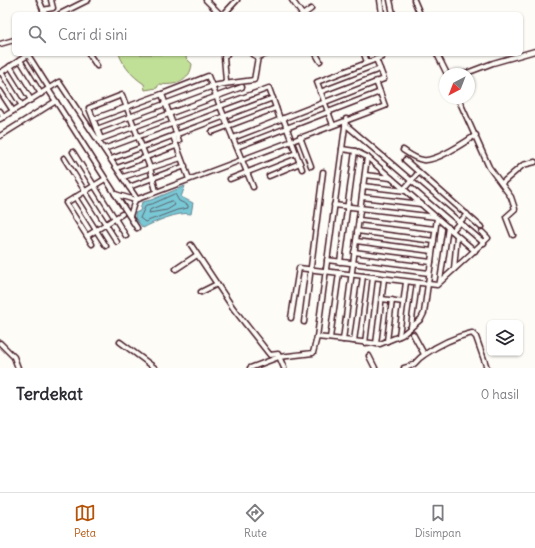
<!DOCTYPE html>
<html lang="id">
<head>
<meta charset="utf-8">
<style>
	:root { --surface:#fff; --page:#f7f7f7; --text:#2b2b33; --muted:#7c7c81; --line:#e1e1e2; --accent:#b45309 }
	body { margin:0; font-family:Delius,sans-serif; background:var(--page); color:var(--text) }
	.controls { position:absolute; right:12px; bottom:12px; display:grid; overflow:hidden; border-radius:6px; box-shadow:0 1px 3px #0004 }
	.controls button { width:36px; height:36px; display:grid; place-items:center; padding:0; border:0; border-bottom:1px solid var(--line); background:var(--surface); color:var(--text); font:20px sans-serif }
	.compass { position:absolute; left:439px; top:68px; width:36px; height:36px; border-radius:50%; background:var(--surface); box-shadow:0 1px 3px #0004; rotate:222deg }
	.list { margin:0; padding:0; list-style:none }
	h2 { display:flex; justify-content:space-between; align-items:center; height:52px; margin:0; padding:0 16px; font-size:17px }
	h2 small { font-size:13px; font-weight:400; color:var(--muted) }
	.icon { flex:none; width:22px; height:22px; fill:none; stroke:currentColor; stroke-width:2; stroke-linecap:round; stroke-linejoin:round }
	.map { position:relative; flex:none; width:535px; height:368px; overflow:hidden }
	.search { position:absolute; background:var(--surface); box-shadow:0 1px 3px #0004; left:12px; right:12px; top:12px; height:44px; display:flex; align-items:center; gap:10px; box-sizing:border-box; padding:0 14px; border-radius:6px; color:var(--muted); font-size:15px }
	.sheet { height:124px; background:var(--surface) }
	nav { display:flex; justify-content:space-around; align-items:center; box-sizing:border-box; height:56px; border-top:1px solid var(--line); background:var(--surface); font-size:11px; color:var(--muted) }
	nav a { display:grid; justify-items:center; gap:2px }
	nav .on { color:var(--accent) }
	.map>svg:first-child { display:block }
	.green { fill:#c0df97; stroke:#857f61 }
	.water { fill:#79c8d5; stroke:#668491 }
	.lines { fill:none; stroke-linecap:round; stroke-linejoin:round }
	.shore { stroke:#5d636f; stroke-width:1 }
	.minor-casing { stroke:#4a1f2b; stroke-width:7 }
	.minor { stroke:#fdfcf7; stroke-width:4 }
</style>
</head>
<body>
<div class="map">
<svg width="535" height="368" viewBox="0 0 535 368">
	<rect width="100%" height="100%" fill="#fdfcf7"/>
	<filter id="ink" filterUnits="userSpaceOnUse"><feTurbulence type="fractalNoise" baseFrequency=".025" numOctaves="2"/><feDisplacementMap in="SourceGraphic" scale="8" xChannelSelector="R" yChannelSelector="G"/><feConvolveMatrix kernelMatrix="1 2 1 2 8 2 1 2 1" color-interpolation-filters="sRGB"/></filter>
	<g filter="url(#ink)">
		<path class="green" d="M119,54H187L186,58L192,64C190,82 175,86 159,84L157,88L145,90L144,84C132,76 124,67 119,54Z"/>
		<path class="water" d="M185,186L181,197L193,203L191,214C179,211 154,222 143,228L135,218V213L140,211L142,202L151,200Z"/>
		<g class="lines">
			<g class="shore">
				<polygon points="175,194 179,201 188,205 188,208 177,210 145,222 140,218 146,205 152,204"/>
				<polygon points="172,201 175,205 167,210 149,213 150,210"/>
			</g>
			<defs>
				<g id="minor">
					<polyline points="39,0 45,14"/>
					<polyline points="206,0 220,14"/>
					<polyline points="292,0 302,14"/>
					<polyline points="380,0 382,14"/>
					<polyline points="390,0 393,14"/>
					<polyline points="414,0 420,14"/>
					<polyline points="43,10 53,8 51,0"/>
					<polyline points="60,14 88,0"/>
					<polyline points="224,14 237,0"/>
					<polyline points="304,14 311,9"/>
					<polyline points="0,44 14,40"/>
					<polyline points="89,54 97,66"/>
					<polyline points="252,54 258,57 267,54"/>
					<polyline points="316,54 320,61"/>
					<polyline points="364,54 367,62"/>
					<polyline points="437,54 447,74"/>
					<polyline points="20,60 41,94"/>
					<polyline points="10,66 31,100"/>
					<polyline points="1,72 22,106"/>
					<polyline points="0,73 28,55 49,88"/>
					<polyline points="464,74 493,63 535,51"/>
					<polyline points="224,84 254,80 258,57"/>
					<polyline points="48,89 59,82 137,199"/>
					<polyline points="0,91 13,111"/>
					<polyline points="320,92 380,69"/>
					<polyline points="458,98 489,167 511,197 515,209 506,217 513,235"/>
					<polyline points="0,111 4,117"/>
					<polyline points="283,118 302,169"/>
					<polyline points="0,119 48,89 137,228"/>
					<polyline points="94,119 162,94"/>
					<polyline points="345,124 484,243"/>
					<polyline points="333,125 317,82 382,57 381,54"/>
					<polyline points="97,129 213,86 224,84 226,81 224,57 227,54"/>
					<polyline points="0,136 56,101"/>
					<polyline points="173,136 189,179"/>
					<polyline points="300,137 311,166"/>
					<polyline points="233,138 384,79 376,59"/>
					<polyline points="101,139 89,108 122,95 150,168 156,191"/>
					<polyline points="98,140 242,87"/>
					<polyline points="179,141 162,94 208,76 228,126 212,132"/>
					<polyline points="237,147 380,92"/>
					<polyline points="104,149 269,88 280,119"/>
					<polyline points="342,149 355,151 367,157 475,251"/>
					<path d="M403,150C409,154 415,159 423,160C436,162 464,143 476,135"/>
					<polyline points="73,152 126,236"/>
					<polyline points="64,158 117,242"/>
					<polyline points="111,159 273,98"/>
					<polyline points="405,160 481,227"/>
					<polyline points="117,168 176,146"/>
					<polyline points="365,175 391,178"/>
					<polyline points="269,176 300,163"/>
					<polyline points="123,177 181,158"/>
					<polyline points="230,179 296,153"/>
					<polyline points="502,183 523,165 535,162"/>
					<polyline points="363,186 406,191"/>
					<polyline points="129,187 185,166"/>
					<polyline points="253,187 228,126 276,108"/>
					<polyline points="404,189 419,172"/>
					<polyline points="115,194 135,200 130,216"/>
					<polyline points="75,197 106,246"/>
					<polyline points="362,197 421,204"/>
					<polyline points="135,200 385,106 376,81"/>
					<polyline points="334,205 436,217"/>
					<polyline points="359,220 435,229"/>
					<polyline points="357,231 434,241"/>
					<polyline points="452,231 467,214"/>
					<polyline points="87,236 122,214"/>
					<polyline points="356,241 432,251"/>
					<polyline points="92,244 66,203 105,179"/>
					<polyline points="191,245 233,308 270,355 278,354 284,368"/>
					<polyline points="354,252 431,262"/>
					<polyline points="327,260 429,273"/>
					<polyline points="340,262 355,151"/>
					<polyline points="176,269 197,255"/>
					<polyline points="454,269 457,236"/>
					<polyline points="440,281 448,227"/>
					<polyline points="201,292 217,284"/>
					<polyline points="382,299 403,302"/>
					<polyline points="291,318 299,268 437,285 488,238 482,232"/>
					<polyline points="304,322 323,172"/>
					<polyline points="411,327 417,283"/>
					<polyline points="413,334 424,354"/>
					<polyline points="399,336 406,282"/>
					<polyline points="317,337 380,344 402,335 421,319 424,313 437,218"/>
					<polyline points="330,338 339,273"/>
					<polyline points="343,340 367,157"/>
					<polyline points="354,341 363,276"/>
					<polyline points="387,341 392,300"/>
					<polyline points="120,342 155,368"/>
					<polyline points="0,343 14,357 18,368"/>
					<polyline points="365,343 373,277"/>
					<polyline points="376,344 384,279"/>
					<polyline points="369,356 375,368"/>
					<polyline points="250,368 279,357 313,353 317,337 346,119"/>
					<path d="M404,368C419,364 413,362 424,355C438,345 455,337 472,333L476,337L487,368"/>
				</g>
			</defs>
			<use href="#minor" class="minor-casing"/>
			<use href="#minor" class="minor"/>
		</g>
	</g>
</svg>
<div class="controls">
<button><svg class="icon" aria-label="layers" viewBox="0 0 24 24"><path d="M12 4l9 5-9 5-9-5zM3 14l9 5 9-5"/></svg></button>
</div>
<svg class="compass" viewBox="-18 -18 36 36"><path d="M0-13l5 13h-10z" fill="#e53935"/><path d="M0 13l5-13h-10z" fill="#7c7c81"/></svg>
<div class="search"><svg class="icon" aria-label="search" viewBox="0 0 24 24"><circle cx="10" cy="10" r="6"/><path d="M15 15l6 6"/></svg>Cari di sini</div>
</div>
<section class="sheet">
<h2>Terdekat<small>0 hasil</small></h2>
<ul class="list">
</ul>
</section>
<nav>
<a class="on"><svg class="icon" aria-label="map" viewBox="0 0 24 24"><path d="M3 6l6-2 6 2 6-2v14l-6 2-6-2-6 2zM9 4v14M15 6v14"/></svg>Peta</a>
<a><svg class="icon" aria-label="directions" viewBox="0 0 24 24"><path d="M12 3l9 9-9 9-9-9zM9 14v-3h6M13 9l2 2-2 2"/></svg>Rute</a>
<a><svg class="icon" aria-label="saved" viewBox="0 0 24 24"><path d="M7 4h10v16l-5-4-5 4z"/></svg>Disimpan</a>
</nav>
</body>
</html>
